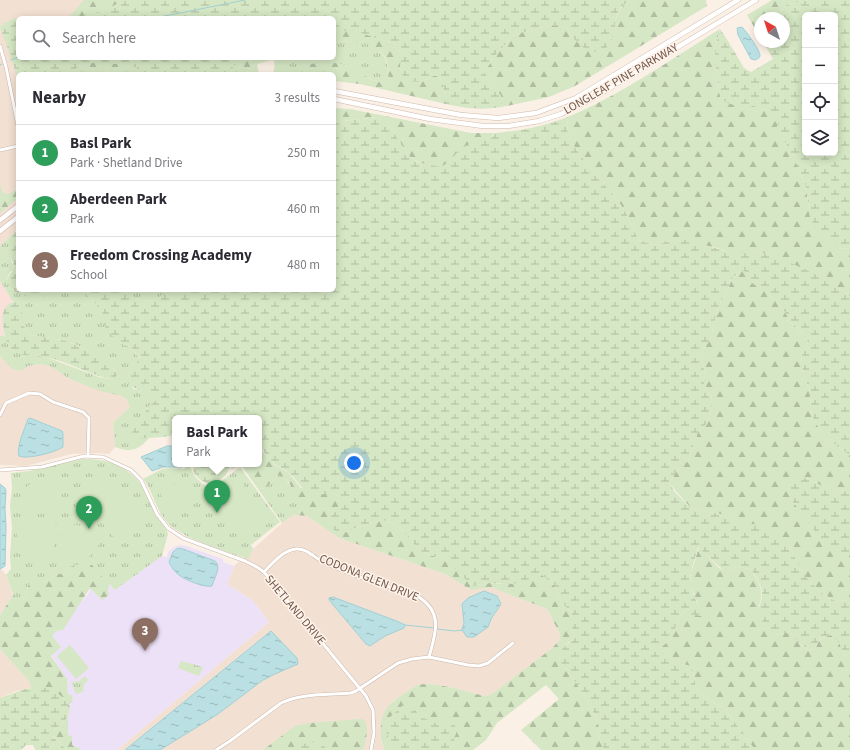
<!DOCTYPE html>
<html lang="en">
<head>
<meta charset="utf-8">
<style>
	:root { --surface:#fff; --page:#f7f7f7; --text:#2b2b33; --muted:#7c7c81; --line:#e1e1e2; --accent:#dd6451 }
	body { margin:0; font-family:"Source Sans 3",sans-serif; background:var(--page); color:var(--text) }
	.controls { position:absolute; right:12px; top:12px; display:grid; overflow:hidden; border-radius:6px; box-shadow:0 2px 10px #0003 }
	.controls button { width:36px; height:36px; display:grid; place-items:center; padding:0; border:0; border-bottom:1px solid var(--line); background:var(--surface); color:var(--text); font:20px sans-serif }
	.compass { position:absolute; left:754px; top:12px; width:36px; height:36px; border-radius:50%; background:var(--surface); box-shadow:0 2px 10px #0003; rotate:321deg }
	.you { position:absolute; left:354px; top:463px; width:14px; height:14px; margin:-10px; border:3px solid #fff; border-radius:50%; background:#1a73e8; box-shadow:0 0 0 6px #1a73e833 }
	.badge { display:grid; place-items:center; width:26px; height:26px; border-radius:50%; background:var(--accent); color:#fff; font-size:13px; font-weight:700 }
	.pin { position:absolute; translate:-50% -33px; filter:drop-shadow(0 1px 2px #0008) }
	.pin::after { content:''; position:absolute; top:21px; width:14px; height:12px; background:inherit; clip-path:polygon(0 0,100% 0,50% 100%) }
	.popup { position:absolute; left:172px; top:415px; width:90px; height:52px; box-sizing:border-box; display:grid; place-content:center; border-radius:6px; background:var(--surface); filter:drop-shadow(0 1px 3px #0005); font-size:13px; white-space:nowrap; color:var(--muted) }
	.popup b { font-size:15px; color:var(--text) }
	.popup::after { content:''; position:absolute; left:50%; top:100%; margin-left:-8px; border:8px solid transparent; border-top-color:var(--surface) }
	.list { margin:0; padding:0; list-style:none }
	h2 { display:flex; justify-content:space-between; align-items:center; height:52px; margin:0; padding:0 16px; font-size:17px }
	h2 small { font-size:13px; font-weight:400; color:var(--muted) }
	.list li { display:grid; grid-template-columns:26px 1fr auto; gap:12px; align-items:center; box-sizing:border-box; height:56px; padding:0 16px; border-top:1px solid var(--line) }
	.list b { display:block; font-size:15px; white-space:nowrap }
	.list p { margin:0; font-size:13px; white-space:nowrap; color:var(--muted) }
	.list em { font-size:13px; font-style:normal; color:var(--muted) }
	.icon { flex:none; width:22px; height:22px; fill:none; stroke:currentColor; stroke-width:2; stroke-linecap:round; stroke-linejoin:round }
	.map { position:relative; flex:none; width:850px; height:750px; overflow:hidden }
	.search { position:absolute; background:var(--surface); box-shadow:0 2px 10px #0003; left:16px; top:16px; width:320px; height:44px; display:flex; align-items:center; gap:10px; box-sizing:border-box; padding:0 14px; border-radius:6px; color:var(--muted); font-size:15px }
	.panel { position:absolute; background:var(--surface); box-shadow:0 2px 10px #0003; left:16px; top:72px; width:320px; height:220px; border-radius:6px }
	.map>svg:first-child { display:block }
	.residential { fill:#f2e1d3; fill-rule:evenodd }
	.commercial { fill:#fae0d9 }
	.education { fill:#ede1f7 }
	.grass { fill:url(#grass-tufts) }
	.forest { fill:url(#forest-firs) }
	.wetland { fill:url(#wetland-marsh); fill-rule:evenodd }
	.pitch { fill:#d5e7c4 }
	.water { fill:url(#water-ripples); stroke:#a1d0d4 }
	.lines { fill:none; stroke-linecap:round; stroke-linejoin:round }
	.stream { stroke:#a1d0d4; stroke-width:1 }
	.street-casing { stroke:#ccb7ac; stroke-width:4 }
	.secondary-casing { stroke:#d0b9ac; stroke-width:5.5 }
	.street { stroke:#fff; stroke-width:3 }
	.secondary { stroke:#fff; stroke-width:4.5 }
	.labels { text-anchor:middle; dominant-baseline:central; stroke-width:3; stroke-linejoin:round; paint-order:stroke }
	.street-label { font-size:12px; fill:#72564c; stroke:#fef4ea }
</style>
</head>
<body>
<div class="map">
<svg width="850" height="750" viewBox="0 0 850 750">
	<defs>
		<pattern id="grass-tufts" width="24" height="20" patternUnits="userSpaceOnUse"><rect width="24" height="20" fill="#d5e7c4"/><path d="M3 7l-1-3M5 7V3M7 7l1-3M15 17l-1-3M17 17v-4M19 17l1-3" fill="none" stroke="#b1bea1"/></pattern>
		<pattern id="forest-firs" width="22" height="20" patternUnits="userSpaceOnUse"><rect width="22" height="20" fill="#d5e7c4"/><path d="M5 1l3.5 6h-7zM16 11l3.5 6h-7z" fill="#b1bea1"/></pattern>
		<pattern id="wetland-marsh" width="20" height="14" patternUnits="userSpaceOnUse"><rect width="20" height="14" fill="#d5e7c4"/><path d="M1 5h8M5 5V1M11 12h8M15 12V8" fill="none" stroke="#b1bea1"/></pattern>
		<pattern id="water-ripples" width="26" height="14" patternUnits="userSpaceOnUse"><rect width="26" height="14" fill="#bae0e3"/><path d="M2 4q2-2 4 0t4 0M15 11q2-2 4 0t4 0" fill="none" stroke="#9cb8ba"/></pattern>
	</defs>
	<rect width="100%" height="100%" fill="#fbf0e5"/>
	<g class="residential">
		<polygon points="0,0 138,0 155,18 18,18 18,58 191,58 206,74 18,74 18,230 0,246"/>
		<path d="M0,356L13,369L21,371L28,365L40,364L50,366L68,378L110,393L122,396L127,400L131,407L113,423L115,447L109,454L97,453L72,454L26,466L0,465ZM38,421L45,425L62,431L63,434V447L56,451H54L20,442L24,433Z"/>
		<polygon points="293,515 307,516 339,538 445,574 471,590 493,587 498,590 547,609 560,634 559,641 551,649 492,694 485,696 440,685 423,684 414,687 393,701 381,742 385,750 117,750 269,622 252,600 227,584 234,566 282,523"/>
		<polygon points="0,569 2,569 6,575 13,595 0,615"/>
		<polygon points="0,649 29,681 31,688 16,691 0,698"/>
	</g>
	<polygon class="commercial" points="0,281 13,302 9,303 3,325 4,335 0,336"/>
	<polygon class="education" points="180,545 186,546 223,559 223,562 234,566 227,584 252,600 269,622 117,750 81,750 79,748 73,746 68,735 68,716 70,709 69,704 73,700 72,695 68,695 67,679 51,655 61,647 51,636 57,631 88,594 91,588 102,600 108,593 109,585 110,584 115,590 162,556 167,557 168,552 174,547"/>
	<g class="grass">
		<path d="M353,41C359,42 366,42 372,45C385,51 390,67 388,81L385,82H378L367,77L306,65L284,74H272C275,70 275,65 274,61L272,60L257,64L259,74H245L252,66L262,58H334V42Z"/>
		<path d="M12,235L14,241L10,257L14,269L10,272L5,282L12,290L41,298L52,290H82L95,303L103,314V323L122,344L131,347L140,359L128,376L133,389L147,393L159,399L150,405L132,430L147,437H150C139,450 131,453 115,447L113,423L130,407L127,400L122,396L100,391L68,378L50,366L40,364L28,366L21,371L12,369L0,356V336L4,335L11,350L17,353L46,357L99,377L113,380L116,371C103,359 80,344 62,340C52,338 42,337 31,335L22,324V309L17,302H13L0,281V246Z"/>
		<polygon points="122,290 186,290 185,293 163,295 150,301 135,299"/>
		<path d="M82,459C108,458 131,467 145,490C149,497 151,506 155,513C158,519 164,524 167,531L168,534L162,556L115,590L110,584L109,585L82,564L69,567L65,573L54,575L44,582L29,584L23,600H17L15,599L6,575L11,569L10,556L12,528L10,506L12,488L11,473L29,471Z"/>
		<path d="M188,464L196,478L210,490L240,467L280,522L251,545L253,549L248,559C224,550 180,539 165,520C155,507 153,491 143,479L162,469L169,468L184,469Z"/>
		<polygon points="277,475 285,477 303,508 282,523 258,489 266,488"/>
		<polygon points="181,661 203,667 199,676 178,668"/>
		<polygon points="85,676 88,680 84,684 83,692 76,694 71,682 79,681"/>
	</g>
	<g class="forest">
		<path d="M84,0H124C108,10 87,18 68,18Z"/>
		<path d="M634,0H706L707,6L575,86L549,97L502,107L501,96L484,72L498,52L514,35L552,25L566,28L573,38L613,32C616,17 618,5 634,0Z"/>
		<polygon points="772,0 808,0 786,5 775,18 760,18 760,37 747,15"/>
		<path d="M350,29L398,45L401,57L400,73L421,82L433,76H438L443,83L446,104L360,84L334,81V74H284C301,64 322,60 342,64C354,66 376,88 388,81C393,43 363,40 334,42V32Z"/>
		<path d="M720,29L716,44V68L720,96L725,102L753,106L767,111H782L799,169L806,187L810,217L837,248L850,249V297L844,291L771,254L752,252H729L714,247L673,240L656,245L639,241L626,213L619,202L586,163L574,146L567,130L568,117C622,94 670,60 720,29Z"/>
		<polygon points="244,58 262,58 252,66 245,74 230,74 234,66"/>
		<polygon points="93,62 117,64 131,62 137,68 140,74 113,74 107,71 93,74 41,74 52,70 73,70 83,65"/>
		<path d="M334,108L350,109L471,133H495C489,140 468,144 459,151C453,156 449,166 440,167C430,167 418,163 410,157L384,118L378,117L334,122Z"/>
		<polygon points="0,184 3,193 9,194 18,189 18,198 0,213"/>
		<path d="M742,270L750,273L767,293L778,302L792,323L806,337L808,343C807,346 803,350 802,354C800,365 806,380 809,390C811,398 810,406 812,415C817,430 837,447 850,455V494L844,491L824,487L806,478L790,486V498L809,522L844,557L850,555V600L835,601L819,591L806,577L796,560L789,545L753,524H738L721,514L708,512L690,507L669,483L677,471L688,461L698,432L706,424L711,410L712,398L704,385L705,375L701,353L710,340L717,310L730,284L731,279Z"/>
		<path d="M259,442L263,452L275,465L289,473L301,488L326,494H333L338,496L340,503V509L332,514L343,533L356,528L382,520L390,522L402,530L420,551L436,557H442L459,571L464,578L473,586L489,583L500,584L542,575L556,587L561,602L572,613V628L575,638L567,644L559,660C573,678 587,697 596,718C601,730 596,738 605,750H541L521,730L559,699L546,685L497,723L486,740L473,750H385C381,742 381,739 381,730C380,711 390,703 405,693C411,689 417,684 424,684C445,684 466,692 485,696L492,694L551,649L559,641L560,634L547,609L498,590L493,587L471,590L445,574L339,538L307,516L293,515L303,508L290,498L291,486L285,477L277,475L266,488L258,489L242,466H239L232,469L228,464H259Z"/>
		<path d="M699,547L719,568L727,572L738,566L751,570C760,585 764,589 759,606L776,635L783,633H791C797,643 804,650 815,650C818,641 821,637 831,635L840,644L843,654L850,657V750H755L725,709L701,695L696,687L693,672L690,666C678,663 668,657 660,648L671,639L679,617L686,610L698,604L690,584L691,573Z"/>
		<path d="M82,564L92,565L109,585L108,591L109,595L102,600L90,588L63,630L57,631L52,636L61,647L51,656L67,679L68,694L72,695L73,700L69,704L70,709L68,716V735L72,736V744L73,746L79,748L81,750H67L53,736V732L66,719L68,712V703C59,692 46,687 31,688L29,681L0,649V615L13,595L17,600H23L29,584L31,582H44L54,575L65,573L69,567Z"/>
		<path d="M359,719C361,719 363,719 365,721C369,726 366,744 363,750H328L321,743L295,750H263L295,726L309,723Z"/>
	</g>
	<g class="wetland">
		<path d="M124,0H634C608,8 620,29 609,45C607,48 602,50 599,52L586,50L573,38L566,28L552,25L514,35L498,52L484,72L501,96L502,107C481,110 467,109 446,104L443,83L438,76H433L421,82L408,81L400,73L401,57L398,45L351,30L334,32V18H72C90,15 108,10 124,0Z"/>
		<path d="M808,0H850V249L837,248L819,234L810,217L806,187L799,169L777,126L782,111H767L753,106L745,109L725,102L720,96L716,68L715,48L720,29L728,41L744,68L751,72L773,59L765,45V42H784V18H775L777,16L786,5ZM805,15H835V153H805Z"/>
		<polygon points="16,18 18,22 18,58 244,58 234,66 230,74 140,74 137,68 131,62 117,64 93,63 83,65 73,70 52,70 41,74 18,74 18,83 14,66 0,27 4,23"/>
		<path d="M378,117L384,118L410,157L417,162L441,167C450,162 453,156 460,150C469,142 481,139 493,136L495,133C521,131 544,126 568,117L567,130L574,146L586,163L619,202L626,213L639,241L656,245L673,240H688L729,252H752L771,254L822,277L844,291L850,297V455C837,447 817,430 812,415C810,407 811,398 809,390C806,380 800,365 802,354C803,350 807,346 808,343L806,337L792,323L778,302L767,293L752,283L750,274L742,270L731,279L730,284L717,310L710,340L701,353L705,375L704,385L712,398L711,410L706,424L698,432L688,461L677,471L669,483L675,492L690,507L708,512L721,514L738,524H753L776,534L789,545L796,560L806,577L819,591L835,601L850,600V657L843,654L840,644L831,635C821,637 818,640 815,650C804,649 797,643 791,633H783L776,635C766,630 757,617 760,605C760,602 762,599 762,596C763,587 756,577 751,570L738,566L727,572H725L698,547C696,558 688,574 691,585C693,596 699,605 701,616L689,614L686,610L679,617L671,639L660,648C668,657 678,663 690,666L693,672L696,687L701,695L725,709L755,750H605C596,738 601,730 596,718C587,697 573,678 559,660L562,649L575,638L572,628V613L561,602L556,587L542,575L513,584L489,583L473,586L464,578L458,571L442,557H436L420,551L402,530L390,522L382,520L356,528L343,533L334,530L329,522L332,514L340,508V503L338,496C329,492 320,497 311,494C301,490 297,479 289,473C285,469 280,468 276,465C258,451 259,438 259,418H175V435L163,437L133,439L132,430L150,405L158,399C148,393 136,391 128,383V376L140,358L131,347L122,344L109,333L103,323V314L95,303L82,290H122L135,299L150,301L163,295L175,293H185L186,290H334V122Z"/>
		<path d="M18,230V290H52L41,298C25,297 16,295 5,282L14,268L13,262L10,257L14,241L12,235Z"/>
		<path d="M17,302L22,309V324L31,335C42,337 52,338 62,340C75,343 114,362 117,375L113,380C90,375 69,362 46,357C36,355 22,357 13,351C5,345 0,319 4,310C5,308 8,305 9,303Z"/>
		<polygon points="195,464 228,464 230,467 226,475 213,485 204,482 198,478 193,471"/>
		<polygon points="806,478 824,487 844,491 850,494 850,555 844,557 833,551 824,543 790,498 790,486 797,479"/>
		<path d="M41,687C53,689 60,694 68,703V712L66,719L53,732V737L67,750H35L33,745H26L21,750H0V698L25,689Z"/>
		<polygon points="403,705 413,708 421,717 435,723 447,720 452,720 457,730 451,750 392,750 385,727 391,716"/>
		<polygon points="312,742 321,743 328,750 295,750 304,744"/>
	</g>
	<g class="pitch">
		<path d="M46,476H61L57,513L54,515L17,512C18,492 27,482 46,476Z"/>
		<polygon points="110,476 145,520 116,540 81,496"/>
		<polygon points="237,476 270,522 243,542 210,496"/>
		<polygon points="172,483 186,488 197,500 172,512 169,511 157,487"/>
		<path d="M16,519L54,522L56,525L52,563C26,561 14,544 16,519Z"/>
		<path d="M66,524L103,528C101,554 84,566 59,563L63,526Z"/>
		<polygon points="70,645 89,668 76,679 57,656"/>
	</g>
	<g class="water">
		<path d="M742,27C746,31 761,51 760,56C760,58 757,59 755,60L751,59L738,35L737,28Z"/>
		<path d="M30,418L62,431L63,434V447C56,452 27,460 19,456C16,447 25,428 28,419Z"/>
		<polygon points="167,446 175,446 175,464 186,465 181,467 163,467 152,471 141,457"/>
		<polygon points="0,484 5,488 6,491 5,508 6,527 5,566 0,569"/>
		<path d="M178,548L183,549L215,561C222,567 214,578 212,586C205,588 185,580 179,575C175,572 171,567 169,562L173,552Z"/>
		<polygon points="484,591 497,596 501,604 491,619 488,627 474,637 467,637 462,630 464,623 462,604 468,598"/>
		<polygon points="333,597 399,622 405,625 404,628 385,636 370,646 366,644 329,600 329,598"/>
		<polygon points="271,631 297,658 298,664 275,674 263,680 218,714 160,750 125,750"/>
	</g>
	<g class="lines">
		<g class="stream">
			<polyline points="155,18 245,0"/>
			<polyline points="11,60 18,57"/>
			<polyline points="0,65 2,64"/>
			<polyline points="405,625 434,628"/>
			<polyline points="437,629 455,631 462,630"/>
		</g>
		<defs>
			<g id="street">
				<polyline points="0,46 6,67 18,126"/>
				<polyline points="0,150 18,146"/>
				<polyline points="0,415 6,403 29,393 40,394 53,402 83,412 89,418 88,456"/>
				<polyline points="0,470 42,467 84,456 103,457 131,470 141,480 157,514 168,528 183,538 245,561 257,567 264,572 366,696 373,710 374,733 371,750"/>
				<path d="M264,572C272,564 283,550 296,549C307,548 313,557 323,562C353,577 387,585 419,597C443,613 436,632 429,657"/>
				<path d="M216,750L230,741L281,703C302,693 328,695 351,693L356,691L398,663L412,659L429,657L468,665L479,666L488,663L513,643"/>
			</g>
			<g id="secondary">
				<polyline points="334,91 461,115 498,118 536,113 576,98 738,0"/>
				<polyline points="334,99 430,119 483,126 508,126 539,121 561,114 593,98 756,0"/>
				<polyline points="0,220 18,206"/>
				<polyline points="0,231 18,217"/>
			</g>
		</defs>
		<use href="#street" class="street-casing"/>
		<use href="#secondary" class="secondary-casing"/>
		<use href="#street" class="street"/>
		<use href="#secondary" class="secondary"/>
	</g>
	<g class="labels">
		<g class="street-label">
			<text transform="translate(621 79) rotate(-30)">LONGLEAF PINE PARKWAY</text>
			<text transform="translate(369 578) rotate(22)">CODONA GLEN DRIVE</text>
			<text transform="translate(295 610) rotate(50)">SHETLAND DRIVE</text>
		</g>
	</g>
</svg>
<div class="controls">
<button>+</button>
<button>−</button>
<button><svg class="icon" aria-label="locate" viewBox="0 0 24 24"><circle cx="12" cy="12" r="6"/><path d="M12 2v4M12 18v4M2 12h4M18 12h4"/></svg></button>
<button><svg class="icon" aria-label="layers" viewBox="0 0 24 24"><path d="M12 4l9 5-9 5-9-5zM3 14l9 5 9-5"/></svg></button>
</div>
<svg class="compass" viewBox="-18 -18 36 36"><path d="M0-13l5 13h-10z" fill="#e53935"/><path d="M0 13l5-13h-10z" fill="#7c7c81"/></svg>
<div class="you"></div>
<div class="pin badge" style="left:217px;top:513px;background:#2e9e5b">1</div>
<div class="popup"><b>Basl Park</b>Park</div>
<div class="pin badge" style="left:89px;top:529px;background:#2e9e5b">2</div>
<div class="pin badge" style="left:145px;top:651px;background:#8d6e63">3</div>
<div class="search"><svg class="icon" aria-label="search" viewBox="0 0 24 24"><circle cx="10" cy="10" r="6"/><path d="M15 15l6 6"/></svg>Search here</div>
<section class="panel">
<h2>Nearby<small>3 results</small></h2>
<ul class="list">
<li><span class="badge" style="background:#2e9e5b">1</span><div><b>Basl Park</b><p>Park · Shetland Drive</p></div><em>250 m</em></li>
<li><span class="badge" style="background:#2e9e5b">2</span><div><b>Aberdeen Park</b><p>Park</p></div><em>460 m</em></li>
<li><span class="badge" style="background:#8d6e63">3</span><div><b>Freedom Crossing Academy</b><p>School</p></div><em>480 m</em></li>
</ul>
</section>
</div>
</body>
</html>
